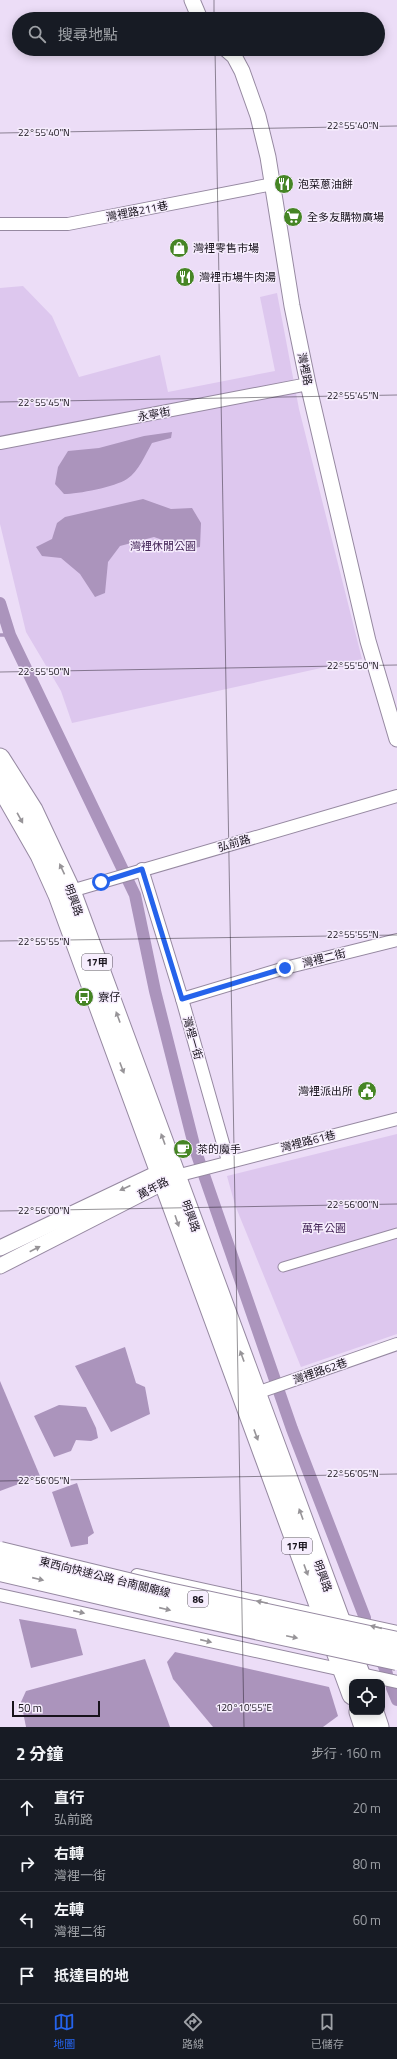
<!DOCTYPE html>
<html lang="zh-TW">
<head>
<meta charset="utf-8">
<style>
	:root { --surface:#171b24; --page:#20242c; --text:#f1f3f6; --muted:#9ea1a6; --line:#363941; --accent:#2563eb }
	body { margin:0; font-family:"Titillium Web","Noto Sans TC",sans-serif; background:var(--page); color:var(--text) }
	.controls { position:absolute; right:12px; bottom:12px; display:grid; overflow:hidden; border-radius:8px; box-shadow:0 2px 10px #0003 }
	.controls button { width:36px; height:36px; display:grid; place-items:center; padding:0; border:0; border-bottom:1px solid var(--line); background:var(--surface); color:var(--text); font:20px sans-serif }
	.scale { position:absolute; left:12px; bottom:10px; width:88px; box-sizing:border-box; padding-left:4px; border:2px solid #17121b; border-top:0; font-size:11px; line-height:14px; white-space:nowrap; color:#17121b; -webkit-text-stroke:3px #f6edfd; paint-order:stroke }
	.stop { position:absolute; width:12px; height:12px; margin:-9px; border:3px solid #2563eb; border-radius:50%; background:#fff }
	.stop.end { background:#2563eb; border-color:#fff; box-shadow:0 1px 4px #0008 }
	.list { margin:0; padding:0; list-style:none }
	h2 { display:flex; justify-content:space-between; align-items:center; height:52px; margin:0; padding:0 16px; font-size:17px }
	h2 small { font-size:13px; font-weight:400; color:var(--muted) }
	.list li { display:grid; grid-template-columns:26px 1fr auto; gap:12px; align-items:center; box-sizing:border-box; height:56px; padding:0 16px; border-top:1px solid var(--line) }
	.list b { display:block; font-size:15px; white-space:nowrap }
	.list p { margin:0; font-size:13px; white-space:nowrap; color:var(--muted) }
	.list em { font-size:13px; font-style:normal; color:var(--muted) }
	.icon { flex:none; width:22px; height:22px; fill:none; stroke:currentColor; stroke-width:2; stroke-linecap:round; stroke-linejoin:round }
	.map { position:relative; flex:none; width:397px; height:1727px; overflow:hidden }
	.search { position:absolute; background:var(--surface); box-shadow:0 2px 10px #0003; left:12px; right:12px; top:12px; height:44px; display:flex; align-items:center; gap:10px; box-sizing:border-box; padding:0 14px; border-radius:22px; color:var(--muted); font-size:15px }
	.sheet { height:276px; background:var(--surface) }
	nav { display:flex; justify-content:space-around; align-items:center; box-sizing:border-box; height:56px; border-top:1px solid var(--line); background:var(--surface); font-size:11px; color:var(--muted) }
	nav a { display:grid; justify-items:center; gap:2px }
	nav .on { color:var(--accent) }
	.map>svg:first-child { display:block }
	.green { fill:#ddc7ee }
	.water { fill:#ab94bc }
	.lines { fill:none; stroke-linecap:round; stroke-linejoin:round }
	.stream { stroke:#ab94bc; stroke-width:3.5 }
	.canal { stroke:#ab94bc; stroke-width:12 }
	.pedestrian-casing { stroke:#9689a1; stroke-width:11 }
	.minor-casing { stroke:#9689a1; stroke-width:14 }
	.tertiary-casing { stroke:#9689a1; stroke-width:17 }
	.primary-casing { stroke:#9689a1; stroke-width:21 }
	.pedestrian { stroke:#fff; stroke-width:9 }
	.minor { stroke:#fff; stroke-width:12 }
	.tertiary { stroke:#fff; stroke-width:15 }
	.primary { stroke:#fff; stroke-width:19 }
	.trunk-bridge-casing { stroke:#9689a1; stroke-width:22; stroke-linecap:butt }
	.trunk-bridge { stroke:#fff; stroke-width:20 }
	.oneway { fill:#979498 }
	.route { stroke:#2563eb; stroke-width:5 }
	.ticks { fill:none; stroke:#17121b; stroke-width:1; stroke-opacity:0.45 }
	.labels { text-anchor:middle; dominant-baseline:central; stroke-width:3; stroke-linejoin:round; paint-order:stroke }
	.shield { fill:#f6edfd; stroke:#5a545f; stroke-width:1 }
	.shield-label { font-size:10px; font-weight:bold; fill:#17121b }
	.poi-label { font-size:11px; fill:#17121b; stroke:#f6edfd; text-anchor:start }
	.street-label { font-size:11px; fill:#17121b; stroke:#f6edfd }
	.park-label { font-size:11px; fill:#442558; stroke:#f6edfd }
	.ticks-label { font-size:10px; text-anchor:middle; fill:#17121b; stroke:#f6edfd; stroke-width:3; stroke-linejoin:round; paint-order:stroke }
</style>
</head>
<body>
<div class="map">
<svg width="397" height="1727" viewBox="0 0 397 1727">
	<rect width="100%" height="100%" fill="#ecddf7"/>
	<g class="green">
		<polygon points="23,286 52,316 79,377 160,355 168,392 275,371 260,297 277,293 299,409 362,659 72,723 61,691 26,632 0,524 0,288"/>
		<polygon points="397,1134 397,1334 301,1367 235,1205 227,1176"/>
	</g>
	<g class="water">
		<path d="M172,432L171,438L152,443C145,455 139,471 127,479C115,487 78,494 64,494L55,484L58,467L68,451L99,448L144,436Z"/>
		<polygon points="143,499 171,509 192,508 201,523 200,547 188,549 154,537 120,546 108,562 105,593 95,597 80,574 61,558 42,556 36,547 52,539 57,523 65,517"/>
		<polygon points="125,1347 136,1383 145,1387 150,1414 111,1432 75,1366"/>
		<polygon points="0,1381 40,1476 0,1491"/>
		<polygon points="59,1405 86,1407 96,1428 98,1438 91,1441 76,1440 71,1451 54,1457 34,1416"/>
		<polygon points="77,1483 94,1533 88,1537 88,1544 71,1547 52,1492"/>
		<polygon points="19,1619 76,1629 83,1655 31,1668"/>
		<polygon points="175,1652 329,1687 338,1716 323,1727 213,1727 173,1679 167,1662"/>
		<polygon points="145,1659 170,1727 26,1727 21,1702 26,1691"/>
	</g>
	<g class="lines">
		<polyline class="stream" points="0,635 10,635"/>
		<g class="canal">
			<polyline points="0,603 10,635 135,895 155,991 195,1149 292,1429 365,1618"/>
			<polyline points="379,1654 387,1674"/>
			<polyline points="392,1688 397,1700"/>
		</g>
		<defs>
			<polyline id="pedestrian" points="283,1267 397,1233"/>
			<g id="minor">
				<polyline points="0,224 68,224 273,184"/>
				<polyline points="0,443 308,384"/>
				<polyline points="142,869 182,999 228,1161"/>
				<polyline points="71,891 397,796"/>
				<polyline points="182,999 285,968 397,940"/>
				<polyline points="176,1176 397,1119"/>
				<polyline points="251,1395 397,1344"/>
				<polyline points="137,1575 397,1632"/>
				<polyline points="0,1595 397,1682"/>
			</g>
			<g id="tertiary">
				<polyline points="192,0 200,19"/>
				<polyline points="226,49 234,56 242,71 258,116 268,157 292,306 308,384 368,641 397,739"/>
				<polyline points="0,1248 160,1172 169,1174"/>
				<polyline points="0,1266 172,1178"/>
			</g>
			<g id="primary">
				<polyline points="0,758 33,810 71,891 363,1682"/>
				<polyline points="0,785 40,855 58,895 352,1695"/>
				<polyline points="359,1712 364,1727"/>
				<polyline points="374,1712 379,1727"/>
			</g>
		</defs>
		<use href="#pedestrian" class="pedestrian-casing"/>
		<use href="#minor" class="minor-casing"/>
		<use href="#tertiary" class="tertiary-casing"/>
		<use href="#primary" class="primary-casing"/>
		<use href="#pedestrian" class="pedestrian"/>
		<use href="#minor" class="minor"/>
		<use href="#tertiary" class="tertiary"/>
		<use href="#primary" class="primary"/>
		<defs>
			<g id="trunk-bridge">
				<polyline points="0,1552 169,1593 397,1642"/>
				<polyline points="0,1571 164,1609 397,1660"/>
			</g>
		</defs>
		<use href="#trunk-bridge" class="trunk-bridge-casing"/>
		<use href="#trunk-bridge" class="trunk-bridge"/>
	</g>
	<defs><path id="oneway-solid" d="M-6-.8H1V-3.2L6.5 0L1 3.2V.8H-6Z"/></defs>
	<g class="oneway">
		<use href="#oneway-solid" transform="translate(20 818) rotate(61)"/>
		<use href="#oneway-solid" transform="translate(62 869) rotate(-115)"/>
		<use href="#oneway-solid" transform="translate(118 1017) rotate(-110)"/>
		<use href="#oneway-solid" transform="translate(122 1068) rotate(69)"/>
		<use href="#oneway-solid" transform="translate(163 1139) rotate(-110)"/>
		<use href="#oneway-solid" transform="translate(125 1188) rotate(155)"/>
		<use href="#oneway-solid" transform="translate(177 1221) rotate(71)"/>
		<use href="#oneway-solid" transform="translate(35 1249) rotate(-27)"/>
		<use href="#oneway-solid" transform="translate(242 1356) rotate(-110)"/>
		<use href="#oneway-solid" transform="translate(256 1435) rotate(70)"/>
		<use href="#oneway-solid" transform="translate(301 1514) rotate(-110)"/>
		<use href="#oneway-solid" transform="translate(306 1570) rotate(70)"/>
		<use href="#oneway-solid" transform="translate(38 1579) rotate(13)"/>
		<use href="#oneway-solid" transform="translate(262 1602) rotate(-168)"/>
		<use href="#oneway-solid" transform="translate(165 1609) rotate(13)"/>
		<use href="#oneway-solid" transform="translate(79 1612) rotate(13)"/>
		<use href="#oneway-solid" transform="translate(376 1627) rotate(-167)"/>
		<use href="#oneway-solid" transform="translate(292 1637) rotate(12)"/>
		<use href="#oneway-solid" transform="translate(206 1641) rotate(13)"/>
	</g>
	<g class="lines">
		<polyline class="route" points="101,882 142,869 182,999 285,968"/>
	</g>
	<path class="ticks" d="M214,0V19M215,49L244,1727M0,133L397,126M0,402L397,395M0,672L397,665M0,941L397,935M0,1211L397,1204M0,1481L397,1474"/>
	<defs>
		<symbol id="restaurant-disc" viewBox="-11 -11 22 22"><circle r="9.5" fill="#468525" stroke="#f6edfd"/><path d="M-5-6h1v4h1v-4h1v4h1v-4h1v5L-1.5 .5V6h-2V.5L-5-1ZM5-6V6H3V1.5H1.5Q1.5-4 5-6Z" fill="#fff"/></symbol>
		<symbol id="supermarket-disc" viewBox="-11 -11 22 22"><circle r="9.5" fill="#468525" stroke="#f6edfd"/><path d="M-6-5.5h2.5l.6 2H6L4.5 2H-2.5L-4.4-4H-6ZM-1.5 3.2a1.3 1.3 0 1 0 .1 0ZM3 3.2a1.3 1.3 0 1 0 .1 0Z" fill="#fff"/></symbol>
		<symbol id="shop-disc" viewBox="-11 -11 22 22"><circle r="9.5" fill="#468525" stroke="#f6edfd"/><path d="M-5-2.5h2.3a2.7 3.5 0 0 1 5.4 0H5L5.5 6h-11ZM-1.5-2.5h3a1.5 2.3 0 0 0-3 0Z" fill="#fff"/></symbol>
		<symbol id="bus-disc" viewBox="-11 -11 22 22"><circle r="9.5" fill="#468525" stroke="#f6edfd"/><path d="M-5-6H5V4H4V6H2V4H-2V6H-4V4H-5ZM-3.5-4V0h7V-4ZM-3.5 1.2v1.5H-2V1.2ZM2 1.2v1.5H3.5V1.2Z" fill="#fff"/></symbol>
		<symbol id="civic-disc" viewBox="-11 -11 22 22"><circle r="9.5" fill="#468525" stroke="#f6edfd"/><path d="M-.6-6.5H3V-4.5H.6V-3L4-1V1h2V6H-6V1h2V-1L-.6-3ZM-1.2 2.5V6h2.4V2.5Z" fill="#fff"/></symbol>
		<symbol id="cafe-disc" viewBox="-11 -11 22 22"><circle r="9.5" fill="#468525" stroke="#f6edfd"/><path d="M-5.5-4.5H6V0H3Q3 3.5 0 3.5H-2.5Q-5.5 3.5-5.5 0ZM3-3.2v2h1.7v-2ZM-6 4.5H4V6H-6Z" fill="#fff"/></symbol>
	</defs>
	<g fill-rule="evenodd">
		<use href="#restaurant-disc" x="273" y="173" width="22" height="22"/>
		<use href="#supermarket-disc" x="282" y="206" width="22" height="22"/>
		<use href="#shop-disc" x="168" y="237" width="22" height="22"/>
		<use href="#restaurant-disc" x="174" y="266" width="22" height="22"/>
		<use href="#bus-disc" x="73" y="986" width="22" height="22"/>
		<use href="#civic-disc" x="356" y="1080" width="22" height="22"/>
		<use href="#cafe-disc" x="172" y="1138" width="22" height="22"/>
	</g>
	<g class="labels">
		<g class="shield">
			<rect x="82" y="954" width="30" height="16" rx="3"/>
			<rect x="282" y="1538" width="30" height="16" rx="3"/>
			<rect x="188" y="1591" width="20" height="16" rx="3"/>
		</g>
		<g class="shield-label">
			<text x="97" y="962">17甲</text>
			<text x="297" y="1546">17甲</text>
			<text x="198" y="1599">86</text>
		</g>
		<g class="poi-label">
			<text x="298" y="184">泡菜蔥油餅</text>
			<text x="307" y="217">全多友購物廣場</text>
			<text x="193" y="248">灣裡零售市場</text>
			<text x="199" y="277">灣裡市場牛肉湯</text>
			<text x="98" y="997">寮仔</text>
			<text x="353" y="1091" text-anchor="end">灣裡派出所</text>
			<text x="197" y="1149">茶的魔手</text>
		</g>
		<g class="street-label">
			<text transform="translate(137 211) rotate(-11)">灣裡路211巷</text>
			<text transform="translate(305 369) rotate(78)">灣裡路</text>
			<text transform="translate(154 414) rotate(-11)">永寧街</text>
			<text transform="translate(234 843) rotate(-16)">弘前路</text>
			<text transform="translate(74 900) rotate(70)">明興路</text>
			<text transform="translate(324 958) rotate(-14)">灣裡二街</text>
			<text transform="translate(193 1038) rotate(74)">灣裡一街</text>
			<text transform="translate(308 1141) rotate(-14)">灣裡路61巷</text>
			<text transform="translate(153 1188) rotate(-28)">萬年路</text>
			<text transform="translate(191 1216) rotate(70)">明興路</text>
			<text transform="translate(320 1371) rotate(-19)">灣裡路62巷</text>
			<text transform="translate(323 1576) rotate(70)">明興路</text>
			<text transform="translate(105 1577) rotate(14)">東西向快速公路 台南關廟線</text>
		</g>
		<g class="park-label">
			<text x="163" y="546">灣裡休閒公園</text>
			<text x="324" y="1228">萬年公園</text>
		</g>
	</g>
	<g class="ticks-label">
		<text x="353" y="129">22°55'40"N</text>
		<text x="44" y="136">22°55'40"N</text>
		<text x="353" y="399">22°55'45"N</text>
		<text x="44" y="406">22°55'45"N</text>
		<text x="353" y="669">22°55'50"N</text>
		<text x="44" y="675">22°55'50"N</text>
		<text x="353" y="938">22°55'55"N</text>
		<text x="44" y="945">22°55'55"N</text>
		<text x="353" y="1208">22°56'00"N</text>
		<text x="44" y="1214">22°56'00"N</text>
		<text x="353" y="1477">22°56'05"N</text>
		<text x="44" y="1484">22°56'05"N</text>
		<text x="244" y="1711">120°10'55"E</text>
	</g>
</svg>
<div class="controls">
<button><svg class="icon" aria-label="locate" viewBox="0 0 24 24"><circle cx="12" cy="12" r="6"/><path d="M12 2v4M12 18v4M2 12h4M18 12h4"/></svg></button>
</div>
<div class="scale">50 m</div>
<div class="stop" style="left:101px;top:882px"></div>
<div class="stop end" style="left:285px;top:968px"></div>
<div class="search"><svg class="icon" aria-label="search" viewBox="0 0 24 24"><circle cx="10" cy="10" r="6"/><path d="M15 15l6 6"/></svg>搜尋地點</div>
</div>
<section class="sheet">
<h2>2 分鐘<small>步行 · 160 m</small></h2>
<ul class="list">
<li><svg class="icon" aria-label="ahead" viewBox="0 0 24 24"><path d="M12 20V5M6 11l6-6 6 6"/></svg><div><b>直行</b><p>弘前路</p></div><em>20 m</em></li>
<li><svg class="icon" aria-label="right" viewBox="0 0 24 24"><path d="M7 20v-9h11M14 6l5 5-5 5"/></svg><div><b>右轉</b><p>灣裡一街</p></div><em>80 m</em></li>
<li><svg class="icon" aria-label="left" viewBox="0 0 24 24"><path d="M17 20v-9H6M10 6l-5 5 5 5"/></svg><div><b>左轉</b><p>灣裡二街</p></div><em>60 m</em></li>
<li><svg class="icon" aria-label="arrive" viewBox="0 0 24 24"><path d="M6 21V4h12l-3 4 3 4H6"/></svg><div><b>抵達目的地</b></div></li>
</ul>
</section>
<nav>
<a class="on"><svg class="icon" aria-label="map" viewBox="0 0 24 24"><path d="M3 6l6-2 6 2 6-2v14l-6 2-6-2-6 2zM9 4v14M15 6v14"/></svg>地圖</a>
<a><svg class="icon" aria-label="directions" viewBox="0 0 24 24"><path d="M12 3l9 9-9 9-9-9zM9 14v-3h6M13 9l2 2-2 2"/></svg>路線</a>
<a><svg class="icon" aria-label="saved" viewBox="0 0 24 24"><path d="M7 4h10v16l-5-4-5 4z"/></svg>已儲存</a>
</nav>
</body>
</html>
